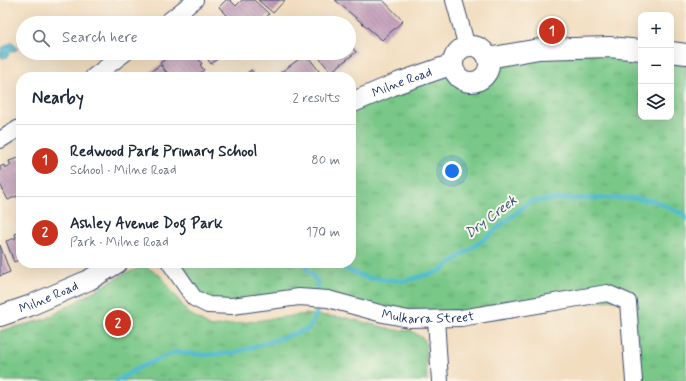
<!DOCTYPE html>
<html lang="en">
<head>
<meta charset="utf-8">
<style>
	:root { --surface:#fff; --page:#f2f2f3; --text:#1f2937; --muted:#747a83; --line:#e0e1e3; --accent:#c8321e }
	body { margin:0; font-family:Mynerve,sans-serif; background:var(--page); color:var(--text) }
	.controls { position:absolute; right:12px; top:12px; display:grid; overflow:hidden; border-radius:8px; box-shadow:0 4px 16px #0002 }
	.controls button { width:36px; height:36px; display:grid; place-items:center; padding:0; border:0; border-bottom:1px solid var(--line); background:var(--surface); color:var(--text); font:20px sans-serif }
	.you { position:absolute; left:452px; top:171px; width:14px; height:14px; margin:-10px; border:3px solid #fff; border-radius:50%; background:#1a73e8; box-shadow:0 0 0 6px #1a73e833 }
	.badge { display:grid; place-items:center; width:26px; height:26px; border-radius:50%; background:var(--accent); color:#fff; font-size:13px; font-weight:700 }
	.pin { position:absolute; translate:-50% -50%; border:2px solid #fff; box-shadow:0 1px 4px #0006 }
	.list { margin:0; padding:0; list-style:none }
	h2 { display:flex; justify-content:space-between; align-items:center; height:52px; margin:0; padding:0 16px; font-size:17px }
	h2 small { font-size:13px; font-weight:400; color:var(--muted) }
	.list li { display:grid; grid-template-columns:26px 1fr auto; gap:12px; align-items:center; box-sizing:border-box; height:72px; padding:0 16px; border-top:1px solid var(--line) }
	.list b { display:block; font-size:15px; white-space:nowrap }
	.list p { margin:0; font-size:13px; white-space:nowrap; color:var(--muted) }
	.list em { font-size:13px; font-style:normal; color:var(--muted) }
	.icon { flex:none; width:22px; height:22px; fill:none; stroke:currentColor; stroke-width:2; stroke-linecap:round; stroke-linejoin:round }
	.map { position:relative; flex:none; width:686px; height:381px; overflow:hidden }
	.search { position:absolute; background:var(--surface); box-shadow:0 4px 16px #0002; left:16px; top:16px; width:340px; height:44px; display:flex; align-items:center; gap:10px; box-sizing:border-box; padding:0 14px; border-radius:22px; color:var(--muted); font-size:15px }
	.panel { position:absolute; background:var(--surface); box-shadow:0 4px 16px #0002; left:16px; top:72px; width:340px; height:196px; border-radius:16px }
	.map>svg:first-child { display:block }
	.park { fill:url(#park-tufts); stroke:#4a7c73 }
	.water { fill:url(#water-waves); stroke:#367696 }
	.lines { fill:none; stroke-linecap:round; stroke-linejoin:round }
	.stream { stroke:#52bccf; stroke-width:4.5 }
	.building { fill:url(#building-back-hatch) }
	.minor-casing { stroke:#3b496d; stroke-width:18 }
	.major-casing { stroke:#3b496d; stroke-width:22 }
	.minor { stroke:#fff; stroke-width:16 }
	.major { stroke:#fff; stroke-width:20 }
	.labels { text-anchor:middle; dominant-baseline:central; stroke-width:4; stroke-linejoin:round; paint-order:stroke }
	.street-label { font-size:13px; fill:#1b2f5e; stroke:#fbf7ec }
	.water-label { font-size:14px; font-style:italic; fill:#2c5980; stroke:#fbf7ec }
</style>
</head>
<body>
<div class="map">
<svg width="686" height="381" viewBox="0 0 686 381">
	<defs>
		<pattern id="park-tufts" width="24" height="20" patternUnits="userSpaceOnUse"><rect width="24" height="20" fill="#79c888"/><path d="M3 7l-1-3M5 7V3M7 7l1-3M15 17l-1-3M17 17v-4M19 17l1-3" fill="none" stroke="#62a372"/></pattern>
		<pattern id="water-waves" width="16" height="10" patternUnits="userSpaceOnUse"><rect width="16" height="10" fill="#52bccf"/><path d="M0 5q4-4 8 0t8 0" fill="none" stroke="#4399ab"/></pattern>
		<pattern id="building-back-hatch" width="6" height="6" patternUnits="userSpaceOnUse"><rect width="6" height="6" fill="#c098b6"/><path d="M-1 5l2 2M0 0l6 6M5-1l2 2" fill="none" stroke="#9b7c97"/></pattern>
	</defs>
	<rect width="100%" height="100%" fill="#fbf7ec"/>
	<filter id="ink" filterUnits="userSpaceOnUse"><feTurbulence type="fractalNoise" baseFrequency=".025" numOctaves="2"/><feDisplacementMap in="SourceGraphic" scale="8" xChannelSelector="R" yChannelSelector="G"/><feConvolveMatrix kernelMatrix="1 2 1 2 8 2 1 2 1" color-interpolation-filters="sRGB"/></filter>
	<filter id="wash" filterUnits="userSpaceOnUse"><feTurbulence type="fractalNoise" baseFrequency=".012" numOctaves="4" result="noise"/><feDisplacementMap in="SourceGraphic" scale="16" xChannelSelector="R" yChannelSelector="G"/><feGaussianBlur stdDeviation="0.9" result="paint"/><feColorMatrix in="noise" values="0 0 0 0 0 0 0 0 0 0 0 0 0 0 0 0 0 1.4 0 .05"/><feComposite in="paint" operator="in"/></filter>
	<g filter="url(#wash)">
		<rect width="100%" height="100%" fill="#f2ddbf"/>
		<g class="park">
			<path d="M641,50V117H671V52L686,54V381H640L622,299L436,319L328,299L208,305L170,263H351V103L455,71C467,91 492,81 488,58Z"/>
			<polygon points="145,266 162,277 187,312 211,327 306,314 347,318 394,330 412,331 425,340 427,381 0,381 0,331 46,319 124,274"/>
		</g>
		<polygon class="water" points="12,42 17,48 17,50 11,51 7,57 2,58 0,56 2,48"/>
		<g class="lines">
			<g class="stream">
				<polyline points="340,263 345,269 368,278 404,281 438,272 486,238 529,202 558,199 631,198 655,201 683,214 686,220"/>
				<polyline points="117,381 140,367 175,352 206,355 234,353 309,329 316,314 318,283 306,268 306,263"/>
			</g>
		</g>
		<g id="blocks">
			<g class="building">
				<polygon points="226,0 230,0 236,6 242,0 254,0 269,14 261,23 232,23 225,17 227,15 219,7"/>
				<polygon points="258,0 285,0 273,13"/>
				<polygon points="335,0 383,0 403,21 382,40"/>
				<polygon points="223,17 227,23 215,23"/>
				<polygon points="349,44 356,52 331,72 315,53 349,53"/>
				<polygon points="174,53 180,53 182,56 186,53 194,53 202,64 200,65 204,70 198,75 199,76 198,77 171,77 160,63"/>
				<polygon points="203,53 225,53 211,64"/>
				<polygon points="306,54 319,71 311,77 277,77 276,76"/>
				<polygon points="160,65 169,77 143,77"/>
				<polygon points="251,70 256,77 242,77"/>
				<polygon points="21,157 21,199 18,198 17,196 8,200 0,184 0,167 4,165 5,168 11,165 9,161"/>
				<polygon points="21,231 21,259 14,262 6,241 16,238 15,234"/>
				<polygon points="0,245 10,272 0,276"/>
			</g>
		</g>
	</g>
	<g filter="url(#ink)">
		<use href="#blocks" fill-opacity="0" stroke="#3b496d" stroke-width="1"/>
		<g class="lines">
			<defs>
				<g id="minor">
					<polyline points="454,0 467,47"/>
					<polyline points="166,23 195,0"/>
					<polyline points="93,77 125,53"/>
					<polyline points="0,140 21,127"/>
					<path id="s1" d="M170,263L194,298L208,305L232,306L299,297L328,299L383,314L409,319L461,318L607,293L628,302L634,381"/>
					<polyline points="436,319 440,381"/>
				</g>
				<g id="major">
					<circle cx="471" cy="64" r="18"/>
					<polyline points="671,52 686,54"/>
					<polyline points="488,58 539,49 609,47 641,50"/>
					<path id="s2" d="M351,103L398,83L453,64"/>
					<path id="s3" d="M0,316L29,306L89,280L117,263"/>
				</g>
			</defs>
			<use href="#minor" class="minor-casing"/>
			<use href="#major" class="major-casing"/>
			<use href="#minor" class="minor"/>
			<use href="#major" class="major"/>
		</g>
	</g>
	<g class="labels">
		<g class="street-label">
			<text stroke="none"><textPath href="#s2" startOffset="55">Milne Road</textPath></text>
			<text stroke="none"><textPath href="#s3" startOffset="52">Milne Road</textPath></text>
			<text stroke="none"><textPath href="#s1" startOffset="281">Mulkarra Street</textPath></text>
		</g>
		<g class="water-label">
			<text transform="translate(491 217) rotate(-37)">Dry Creek</text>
		</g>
	</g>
</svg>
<div class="controls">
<button>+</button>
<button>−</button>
<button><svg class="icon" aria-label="layers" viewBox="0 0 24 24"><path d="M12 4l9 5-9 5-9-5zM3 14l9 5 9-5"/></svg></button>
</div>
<div class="you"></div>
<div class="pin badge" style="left:552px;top:31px">1</div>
<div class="pin badge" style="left:118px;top:323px">2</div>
<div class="search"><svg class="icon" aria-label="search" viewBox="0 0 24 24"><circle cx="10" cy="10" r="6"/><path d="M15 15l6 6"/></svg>Search here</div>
<section class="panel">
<h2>Nearby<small>2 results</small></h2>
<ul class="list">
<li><span class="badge">1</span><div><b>Redwood Park Primary School</b><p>School · Milne Road</p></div><em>80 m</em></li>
<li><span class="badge">2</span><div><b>Ashley Avenue Dog Park</b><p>Park · Milne Road</p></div><em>170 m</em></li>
</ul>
</section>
</div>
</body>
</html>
